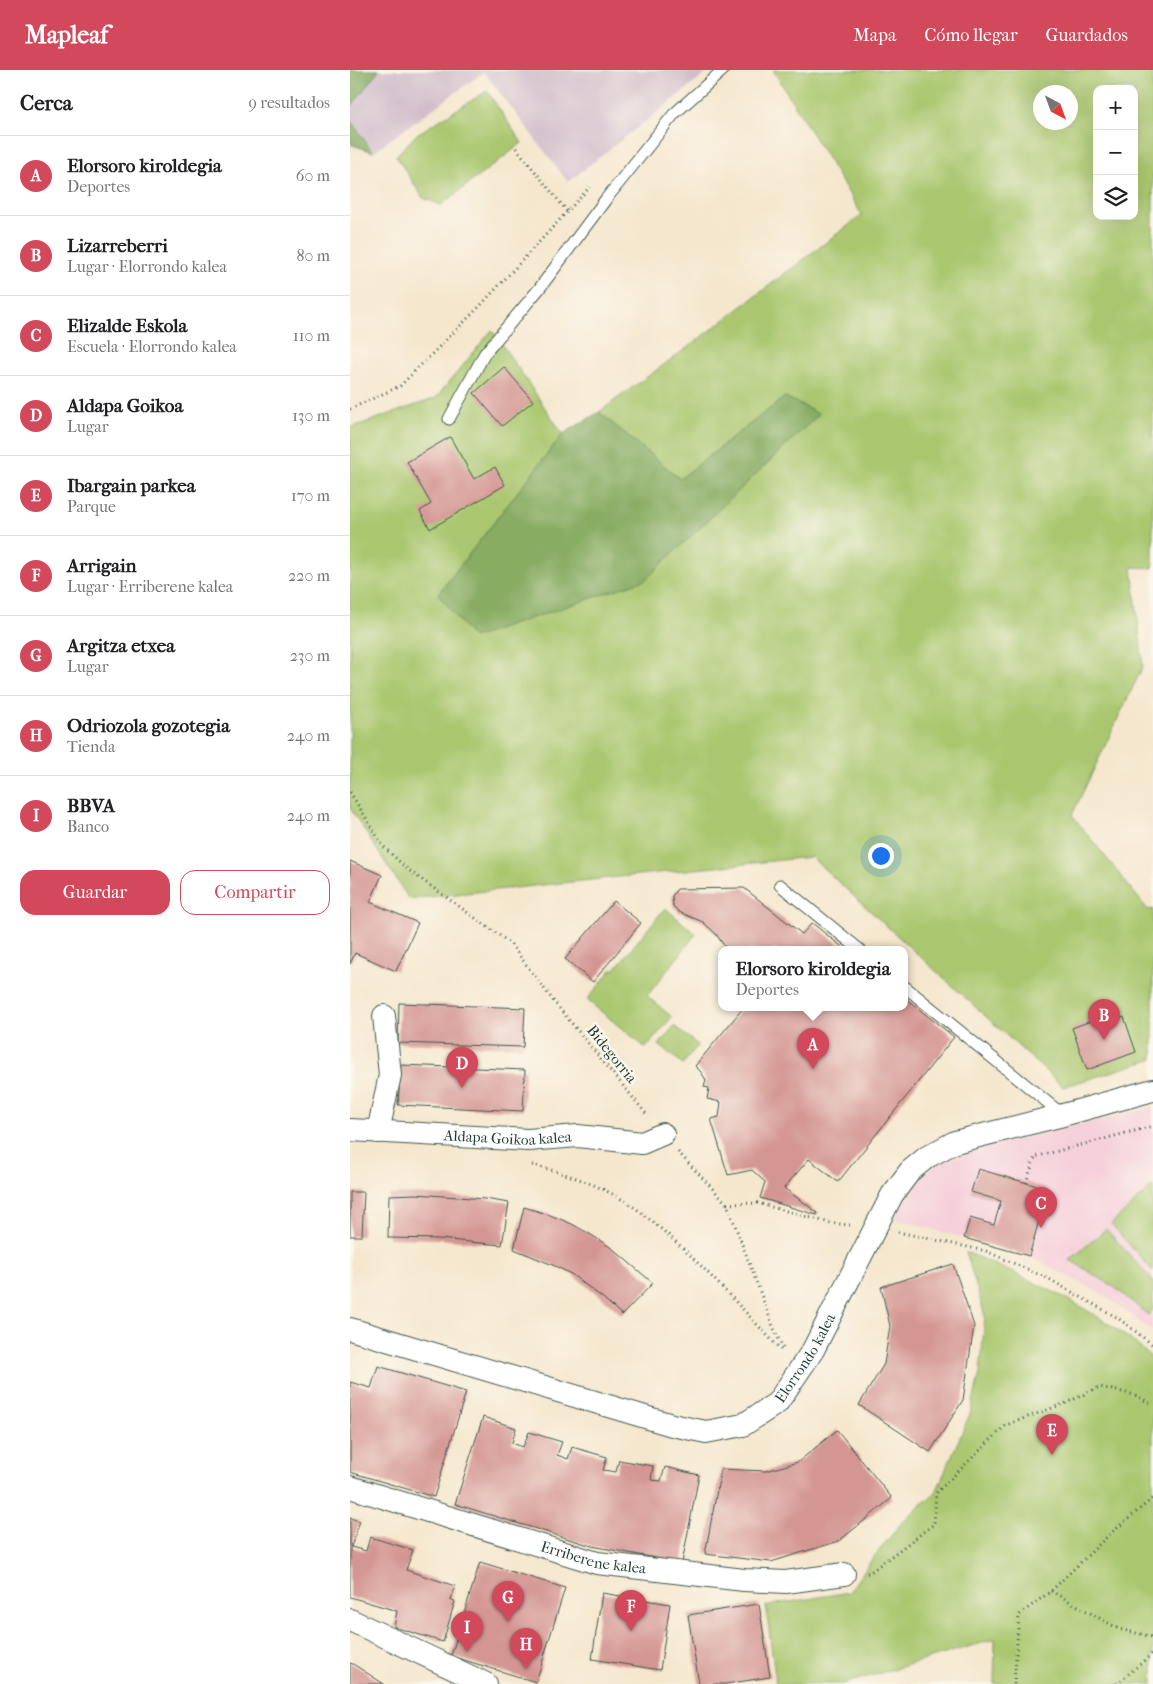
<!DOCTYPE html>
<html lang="es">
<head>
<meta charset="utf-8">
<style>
	:root { --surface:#fff; --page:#f2f2f2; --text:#202124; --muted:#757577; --line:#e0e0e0; --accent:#d1495b }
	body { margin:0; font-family:"IM FELL French Canon",serif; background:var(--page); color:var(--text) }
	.controls { position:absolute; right:15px; top:15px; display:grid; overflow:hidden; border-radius:10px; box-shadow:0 5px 20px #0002 }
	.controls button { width:45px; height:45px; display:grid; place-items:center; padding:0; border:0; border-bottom:1px solid var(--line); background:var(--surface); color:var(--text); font:25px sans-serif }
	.compass { position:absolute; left:683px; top:15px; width:45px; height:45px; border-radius:50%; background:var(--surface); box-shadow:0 5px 20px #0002; rotate:139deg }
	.you { position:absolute; left:530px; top:785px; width:18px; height:18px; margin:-12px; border:4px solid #fff; border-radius:50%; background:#1a73e8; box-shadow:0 0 0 8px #1a73e833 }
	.badge { display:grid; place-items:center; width:32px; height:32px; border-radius:50%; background:var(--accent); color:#fff; font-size:16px; font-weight:700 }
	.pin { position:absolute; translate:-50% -41px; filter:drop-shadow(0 1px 2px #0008) }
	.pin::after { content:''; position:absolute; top:26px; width:18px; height:15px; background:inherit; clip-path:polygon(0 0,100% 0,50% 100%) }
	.popup { position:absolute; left:368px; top:876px; width:190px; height:65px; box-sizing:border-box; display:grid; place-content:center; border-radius:10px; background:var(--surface); filter:drop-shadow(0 1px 4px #0005); font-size:16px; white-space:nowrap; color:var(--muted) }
	.popup b { font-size:19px; color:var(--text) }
	.popup::after { content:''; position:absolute; left:50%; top:100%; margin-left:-10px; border:10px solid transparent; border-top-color:var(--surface) }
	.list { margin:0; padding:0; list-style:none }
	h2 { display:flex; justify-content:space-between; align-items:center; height:65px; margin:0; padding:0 20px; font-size:21px }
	h2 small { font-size:16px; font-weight:400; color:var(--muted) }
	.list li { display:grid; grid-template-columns:32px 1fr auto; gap:15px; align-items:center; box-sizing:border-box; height:80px; padding:0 20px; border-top:1px solid var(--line) }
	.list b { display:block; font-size:19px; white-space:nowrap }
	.list p { margin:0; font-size:16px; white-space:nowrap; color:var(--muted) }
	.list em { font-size:16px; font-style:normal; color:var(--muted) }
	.actions { display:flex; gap:10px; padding:15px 20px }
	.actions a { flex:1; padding:11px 0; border:1px solid var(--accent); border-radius:15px; text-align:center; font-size:18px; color:var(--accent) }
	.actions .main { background:var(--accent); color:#fff }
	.icon { flex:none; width:28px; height:28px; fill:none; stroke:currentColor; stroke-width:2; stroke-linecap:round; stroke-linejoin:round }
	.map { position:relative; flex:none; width:803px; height:1614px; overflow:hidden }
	header { display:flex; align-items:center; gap:30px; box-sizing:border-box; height:70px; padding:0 25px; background:var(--accent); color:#fff }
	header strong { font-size:24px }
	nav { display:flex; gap:28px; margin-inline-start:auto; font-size:18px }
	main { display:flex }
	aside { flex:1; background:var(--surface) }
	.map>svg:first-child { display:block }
	.built { fill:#f5cfda }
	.industrial { fill:#d1bdcb }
	.green { fill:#aac76f; stroke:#648252; fill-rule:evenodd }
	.forest { fill:#87ac62; stroke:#53744b }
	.building { fill:#d49692 }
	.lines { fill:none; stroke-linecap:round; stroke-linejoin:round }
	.lane-casing { stroke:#3f564b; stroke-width:13 }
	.street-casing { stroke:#3f564b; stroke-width:24 }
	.path { stroke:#3f564b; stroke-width:3; stroke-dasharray:1 4; stroke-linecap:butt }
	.lane { stroke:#fff; stroke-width:11 }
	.street { stroke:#fff; stroke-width:22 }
	.labels { text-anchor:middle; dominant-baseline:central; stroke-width:5; stroke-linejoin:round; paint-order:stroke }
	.street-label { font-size:15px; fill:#1f3d34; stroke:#fbf7ec }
</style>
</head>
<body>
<header>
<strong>Mapleaf</strong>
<nav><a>Mapa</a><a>Cómo llegar</a><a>Guardados</a></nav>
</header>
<main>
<aside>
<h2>Cerca<small>9 resultados</small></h2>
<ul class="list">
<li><span class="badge">A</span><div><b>Elorsoro kiroldegia</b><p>Deportes</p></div><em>60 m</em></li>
<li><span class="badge">B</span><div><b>Lizarreberri</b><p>Lugar · Elorrondo kalea</p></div><em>80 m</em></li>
<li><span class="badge">C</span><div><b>Elizalde Eskola</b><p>Escuela · Elorrondo kalea</p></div><em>110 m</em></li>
<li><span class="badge">D</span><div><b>Aldapa Goikoa</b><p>Lugar</p></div><em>130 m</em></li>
<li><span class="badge">E</span><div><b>Ibargain parkea</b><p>Parque</p></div><em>170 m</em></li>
<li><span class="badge">F</span><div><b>Arrigain</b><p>Lugar · Erriberene kalea</p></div><em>220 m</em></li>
<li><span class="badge">G</span><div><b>Argitza etxea</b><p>Lugar</p></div><em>230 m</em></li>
<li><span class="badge">H</span><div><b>Odriozola gozotegia</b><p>Tienda</p></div><em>240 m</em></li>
<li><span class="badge">I</span><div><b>BBVA</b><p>Banco</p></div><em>240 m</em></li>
</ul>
<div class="actions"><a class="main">Guardar</a><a>Compartir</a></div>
</aside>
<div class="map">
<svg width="803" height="1614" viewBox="0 0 803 1614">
	<rect width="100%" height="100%" fill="#fbf7ec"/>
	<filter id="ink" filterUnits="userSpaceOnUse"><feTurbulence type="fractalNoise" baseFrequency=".02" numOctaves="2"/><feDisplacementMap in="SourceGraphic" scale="10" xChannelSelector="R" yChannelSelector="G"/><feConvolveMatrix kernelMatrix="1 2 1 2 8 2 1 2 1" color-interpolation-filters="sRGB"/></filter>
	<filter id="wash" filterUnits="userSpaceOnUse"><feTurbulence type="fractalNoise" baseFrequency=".0096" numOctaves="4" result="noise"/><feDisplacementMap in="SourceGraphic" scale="20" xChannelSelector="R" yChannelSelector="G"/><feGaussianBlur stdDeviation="1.12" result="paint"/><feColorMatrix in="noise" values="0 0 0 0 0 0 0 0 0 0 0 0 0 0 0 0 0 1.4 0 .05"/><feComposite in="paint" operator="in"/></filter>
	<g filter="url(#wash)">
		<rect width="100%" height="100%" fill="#f5e7ce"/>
		<polygon class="built" points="803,1037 803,1262 757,1227 679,1186 543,1148 554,1127 569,1109 586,1094 634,1077"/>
		<polygon class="industrial" points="29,0 361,0 218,112 134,2 23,82 0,50 0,38"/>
		<g class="green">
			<path d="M423,0H803V498L782,497L793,596L722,745L798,840L803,839V989L713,1017L461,787L59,829L0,738V358L86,328L142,260L213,364L88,524L469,344L435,327L330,409L249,342L345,272L512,145ZM747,19H784V146H747ZM690,22H720V52H690Z"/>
			<polygon points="137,21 172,73 91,135 73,128 46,86 67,64"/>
			<polygon points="315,838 346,864 297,926 322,947 296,978 237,930 262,899 264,900"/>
			<polygon points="324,956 348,975 333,994 309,975"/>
			<polygon points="803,1116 803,1201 761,1154"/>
			<polygon points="756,1159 803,1211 803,1240 798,1245 764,1217 720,1190"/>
			<path d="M616,1182C682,1211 750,1239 803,1289V1614H644L645,1569L493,1614H426L416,1536L499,1522L523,1488L554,1450L586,1422L620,1344L630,1303L635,1246Z"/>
		</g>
		<g class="forest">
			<polygon points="0,0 29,0 0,38"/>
			<polygon points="0,50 23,82 0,74"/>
			<polygon points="435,327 469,344 295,510 123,568 88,524 213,364 249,342 330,409"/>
		</g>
		<g id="blocks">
			<g class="building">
				<polygon points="154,297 183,331 152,356 124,323"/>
				<polygon points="100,367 124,409 145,397 155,415 80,459 70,441 81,434 57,392"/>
				<polygon points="0,791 32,805 20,832 68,853 46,901 5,883 0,894"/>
				<polygon points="394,818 452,864 462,853 496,880 377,880 366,864 353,852 329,842 323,836 322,826 327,819"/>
				<polygon points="264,831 291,853 243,912 215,889"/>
				<polygon points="554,927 604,967 488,1112 459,1089 434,1118 468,1143 467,1145 410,1128 415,1112 402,1100 378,1105 361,1049 369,1047 371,1032 357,1029 359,1018 354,1017 356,1010 351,1002 345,996 393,938 554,938"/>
				<polygon points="49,933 175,938 173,977 48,973"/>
				<polygon points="774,947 786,982 737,1000 722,958 746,949 748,956"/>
				<polygon points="51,995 175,1000 173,1041 48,1035"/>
				<polygon points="628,1099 698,1119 679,1186 614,1168 620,1148 644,1155 651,1131 621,1122"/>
				<polygon points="0,1122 14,1122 12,1166 0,1166"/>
				<polygon points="66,1124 135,1129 159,1133 152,1175 88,1169 38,1168 39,1125"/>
				<polygon points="174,1137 200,1145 222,1154 243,1166 263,1179 303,1213 272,1245 253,1228 221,1204 203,1195 164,1179"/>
				<polygon points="603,1194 624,1256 613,1330 580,1382 509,1335 534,1294 540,1256 531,1217"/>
				<polygon points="28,1296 116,1322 84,1427 0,1402 0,1312 21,1318"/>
				<polygon points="133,1347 166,1358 162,1373 173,1377 179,1362 212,1372 207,1385 218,1389 222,1377 257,1387 253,1400 266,1402 269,1390 303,1396 301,1410 311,1411 315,1397 349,1405 332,1493 242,1476 105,1434"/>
				<polygon points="487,1360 542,1428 489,1471 421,1492 355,1484 371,1399 416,1401 448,1392"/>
				<polygon points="0,1448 10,1451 1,1477 16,1481 20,1467 63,1480 56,1500 105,1516 101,1530 105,1531 93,1572 44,1557 47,1541 0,1527"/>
				<polygon points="130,1492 215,1518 186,1612 101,1586"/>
				<polygon points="252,1523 320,1534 310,1600 242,1589"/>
				<polygon points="409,1534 420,1607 375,1614 349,1614 338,1545"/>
				<polygon points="0,1593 3,1594 34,1614 0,1614"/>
			</g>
		</g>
	</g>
	<g filter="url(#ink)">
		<use href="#blocks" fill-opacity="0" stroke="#3f564b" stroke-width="1"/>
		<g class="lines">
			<defs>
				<g id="lane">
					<polyline points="99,349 135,283 189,219 256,129 324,44 373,0"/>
					<polyline points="430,815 510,880"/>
					<polyline points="554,916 713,1045"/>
				</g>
				<g id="street">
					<path id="s1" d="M0,1060L178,1070L228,1066L292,1073L313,1064"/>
					<polyline points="28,1062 40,1005 34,946"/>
					<path id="s2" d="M0,1259L322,1355L356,1362L393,1355L427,1333L463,1280L542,1125L560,1101L577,1087L605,1072L713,1045L803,1020"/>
					<path id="s3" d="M0,1417L247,1493L394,1510L436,1512L494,1504"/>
					<polyline points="0,1550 136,1614"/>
				</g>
			</defs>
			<use href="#lane" class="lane-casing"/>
			<use href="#street" class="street-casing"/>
			<g class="path">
				<polyline points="166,78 217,141"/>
				<polyline points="0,339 50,316 130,236 240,117"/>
				<polyline points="0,722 33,776 57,799 160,873 205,933 298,1046"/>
				<polyline points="328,1082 377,1134 424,1259 434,1280"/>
				<path d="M182,1095C220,1104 262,1119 293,1144C344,1184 388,1235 433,1282"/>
				<polyline points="676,1113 685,1087 803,1056"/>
				<polyline points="377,1134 407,1133 480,1153 500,1155"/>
				<polyline points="548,1162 636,1181 697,1208 768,1248 803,1275"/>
				<polyline points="517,1503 519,1503 584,1454 586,1423 656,1355 716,1333 750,1317 785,1325 803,1335"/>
				<polyline points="701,1521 769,1559 803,1567"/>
				<polyline points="664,1614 669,1545 701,1521 760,1464 803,1428"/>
				<polyline points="767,1614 803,1583"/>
			</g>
			<use href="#lane" class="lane"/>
			<use href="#street" class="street"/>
		</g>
	</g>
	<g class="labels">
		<g class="street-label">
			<text transform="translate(262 984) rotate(51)">Bidegorria</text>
			<text stroke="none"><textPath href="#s1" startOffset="158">Aldapa Goikoa kalea</textPath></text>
			<text stroke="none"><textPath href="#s2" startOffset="502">Elorrondo kalea</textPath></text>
			<text stroke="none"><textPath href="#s3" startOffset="254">Erriberene kalea</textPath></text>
		</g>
	</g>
</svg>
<div class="controls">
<button>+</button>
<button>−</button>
<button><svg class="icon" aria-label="layers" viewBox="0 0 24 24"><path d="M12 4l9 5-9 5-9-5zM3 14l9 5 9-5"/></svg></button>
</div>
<svg class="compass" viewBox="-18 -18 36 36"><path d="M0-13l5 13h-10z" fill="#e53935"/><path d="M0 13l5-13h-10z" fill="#757577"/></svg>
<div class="you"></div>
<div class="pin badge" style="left:463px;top:999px">A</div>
<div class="popup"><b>Elorsoro kiroldegia</b>Deportes</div>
<div class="pin badge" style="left:754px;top:970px">B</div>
<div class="pin badge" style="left:691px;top:1158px">C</div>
<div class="pin badge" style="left:112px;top:1018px">D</div>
<div class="pin badge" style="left:702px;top:1385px">E</div>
<div class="pin badge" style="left:281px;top:1561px">F</div>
<div class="pin badge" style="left:158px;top:1552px">G</div>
<div class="pin badge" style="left:176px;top:1599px">H</div>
<div class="pin badge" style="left:117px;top:1582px">I</div>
</div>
</main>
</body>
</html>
